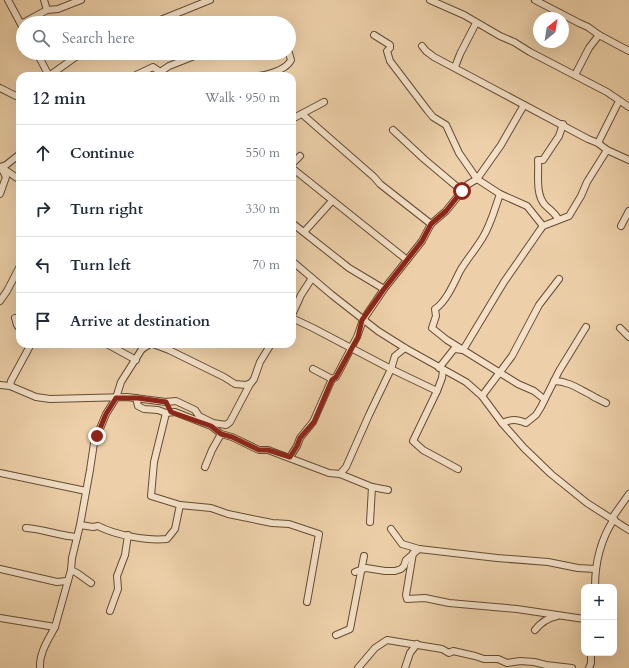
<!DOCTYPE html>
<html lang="en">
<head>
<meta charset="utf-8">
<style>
	:root { --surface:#fff; --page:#f2f2f3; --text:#1f2937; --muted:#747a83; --line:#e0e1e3 }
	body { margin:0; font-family:Cardo,serif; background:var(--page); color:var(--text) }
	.controls { position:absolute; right:12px; bottom:12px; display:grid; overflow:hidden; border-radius:8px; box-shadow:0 4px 16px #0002 }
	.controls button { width:36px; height:36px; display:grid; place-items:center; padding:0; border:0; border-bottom:1px solid var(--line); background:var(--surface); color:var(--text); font:20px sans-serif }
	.compass { position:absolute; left:533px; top:12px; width:36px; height:36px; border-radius:50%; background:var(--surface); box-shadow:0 4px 16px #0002; rotate:30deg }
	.stop { position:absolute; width:12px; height:12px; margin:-9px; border:3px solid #8f2418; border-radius:50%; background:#fff }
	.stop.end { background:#8f2418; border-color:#fff; box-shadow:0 1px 4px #0008 }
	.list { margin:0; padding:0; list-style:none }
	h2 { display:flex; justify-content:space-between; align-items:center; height:52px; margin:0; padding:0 16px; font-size:17px }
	h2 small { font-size:13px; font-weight:400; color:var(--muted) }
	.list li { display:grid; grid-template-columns:26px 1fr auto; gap:12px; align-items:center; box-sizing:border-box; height:56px; padding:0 16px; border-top:1px solid var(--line) }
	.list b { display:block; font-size:15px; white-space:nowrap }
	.list em { font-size:13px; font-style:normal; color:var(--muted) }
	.icon { flex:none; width:22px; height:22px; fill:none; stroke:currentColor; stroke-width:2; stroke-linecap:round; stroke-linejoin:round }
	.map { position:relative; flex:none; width:629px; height:668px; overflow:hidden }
	.search { position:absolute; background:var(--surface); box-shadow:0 4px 16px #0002; left:16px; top:16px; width:280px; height:44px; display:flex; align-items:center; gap:10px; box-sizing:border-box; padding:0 14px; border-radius:22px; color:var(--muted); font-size:15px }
	.panel { position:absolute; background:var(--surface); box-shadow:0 4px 16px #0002; left:16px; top:72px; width:280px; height:276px; border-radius:12px }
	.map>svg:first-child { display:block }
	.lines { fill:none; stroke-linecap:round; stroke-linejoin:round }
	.minor-casing { stroke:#644c33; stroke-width:8 }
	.minor { stroke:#f3e0c7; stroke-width:6 }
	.route { stroke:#8f2418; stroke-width:5 }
</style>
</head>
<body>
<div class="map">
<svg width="629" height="668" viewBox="0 0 629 668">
	<rect width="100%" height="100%" fill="#edd0a9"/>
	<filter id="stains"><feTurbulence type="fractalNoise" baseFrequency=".005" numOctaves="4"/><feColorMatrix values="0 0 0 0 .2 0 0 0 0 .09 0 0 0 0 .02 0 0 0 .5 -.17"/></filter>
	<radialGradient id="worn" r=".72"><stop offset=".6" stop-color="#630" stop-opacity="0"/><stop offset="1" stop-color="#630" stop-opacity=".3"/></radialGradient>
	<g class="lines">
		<defs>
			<g id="minor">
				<polyline points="8,0 23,28"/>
				<polyline points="44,0 47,10"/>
				<polyline points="430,0 464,15 500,36 514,42 530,52 607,92 629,107"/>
				<polyline points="535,0 579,23 588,27 599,35 629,51"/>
				<polyline points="153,23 210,0"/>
				<polyline points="21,24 47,10 58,9 81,0"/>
				<polyline points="374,35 390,45 390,48 387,51 390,61 428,111 433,117 446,125 459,153 477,179 500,194 527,206 543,226"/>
				<polyline points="422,46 426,51 434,57 588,139 598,143 607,150 629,160"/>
				<polyline points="37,53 49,76"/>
				<polyline points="455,67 460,54 476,23"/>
				<polyline points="160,72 169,66 202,53"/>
				<polyline points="136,75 153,67 160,72"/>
				<polyline points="575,75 589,48 599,35"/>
				<polyline points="49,76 74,58 84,53"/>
				<path d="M259,76C270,74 286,70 291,60L289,53"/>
				<polyline points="0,88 20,98"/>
				<polyline points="302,114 374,177 380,184 431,224"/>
				<polyline points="292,119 324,102"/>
				<polyline points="393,130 424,159 462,191"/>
				<polyline points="598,143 619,101"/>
				<polyline points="292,164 300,156"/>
				<polyline points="1,167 20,180"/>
				<polyline points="1,167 6,165 20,154"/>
				<polyline points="292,168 407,260"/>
				<polyline points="0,194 6,177 1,167"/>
				<path d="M500,194C495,208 491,224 483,237C476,249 467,259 460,271C454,283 446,302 435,309L436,316L432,328L447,340L518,384L534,391L544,399"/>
				<path d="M558,219C555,213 550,210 545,205C535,194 539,174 538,160H543L559,136L563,124"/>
				<polyline points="292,223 349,268 384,289"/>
				<polyline points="621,226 629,211"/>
				<polyline points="304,232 332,201"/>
				<polyline points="292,261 332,295 378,331 405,348 466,382 482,396 502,423 524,448 551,474 587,503 629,530"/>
				<polyline points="0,301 7,291 20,266"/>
				<polyline points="292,315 301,295 312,278"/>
				<polyline points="15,318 17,325 20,329"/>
				<polyline points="292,318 313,328 391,369 437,391"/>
				<polyline points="620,328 629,337"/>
				<polyline points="107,344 136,360"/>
				<polyline points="142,349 150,344 153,344 169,350 224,377 235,384 246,385 251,383 254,379 260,362 271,344"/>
				<polyline points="439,368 454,349 463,350 504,282 540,230 543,226 569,216 581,196 587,182 607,150"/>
				<polyline points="313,369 332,379"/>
				<polyline points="443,370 442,378 437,391 413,441 423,450 458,469"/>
				<path d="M554,381C568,381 579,389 591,395C595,398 601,400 606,403"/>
				<polyline points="0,385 10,386 36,397 50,399 127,397 166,402 176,401 195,410 199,416 213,423 226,425 230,422 250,384"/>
				<polyline points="10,386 11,381 31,344"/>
				<polyline points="482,396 512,356 539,305 559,279"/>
				<polyline points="136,398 138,406 144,409 158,410 166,413 175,412 211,426 221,434 232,437 259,450 268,450 329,473 340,474 372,487 388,490"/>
				<polyline points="166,413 154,462 151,496 180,505 211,508 228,514 272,523 289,524 319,534 307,602"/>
				<path d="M502,423C512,419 516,419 526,423L536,415L541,407L559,371L586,327"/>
				<polyline points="290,457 297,446 300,438 313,422 332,379 336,377 357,337 363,320 384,289 422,241 431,224 446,211 467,185 477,179 501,145 524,105"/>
				<polyline points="205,467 212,450 221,434"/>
				<polyline points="0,473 86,491"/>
				<polyline points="340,474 346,467 369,415 391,369 395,356 405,348"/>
				<polyline points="612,518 629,494"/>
				<polyline points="370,522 372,487"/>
				<path d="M80,525L93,527L98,526C115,535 147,541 167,539L175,529L180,505"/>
				<path d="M26,528C44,529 59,536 77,537"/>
				<polyline points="391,529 402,544 419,549"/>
				<polyline points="413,553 406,595 407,599 425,598 449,603 517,609 584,619"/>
				<polyline points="0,569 57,582 67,581"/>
				<polyline points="71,570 77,573 91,583"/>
				<polyline points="355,572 366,568 385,571 395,571 401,569 404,566 406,560 419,549 497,558 548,562 578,568 595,569"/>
				<path d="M595,587C595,563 601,539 614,519"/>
				<polyline points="110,611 118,589 117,576 125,555 128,535"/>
				<polyline points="0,618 55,627 71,570 72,558 80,525 90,470 94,443 106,414 116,398 121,382 142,349 143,344"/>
				<path d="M535,630C541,622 548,618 557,616"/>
				<polyline points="336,635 350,629 364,556"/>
				<path d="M40,668C39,653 48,640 55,627"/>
				<polyline points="358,668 375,648 387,640 442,649 449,653 453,651 475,656 484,659 498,659 507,663 520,661 534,662 546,665 572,668"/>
				<polyline points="405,668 410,653 417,644"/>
				<polyline points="589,668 591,663 591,653"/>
			</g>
		</defs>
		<use href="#minor" class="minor-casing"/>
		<use href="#minor" class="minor"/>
	</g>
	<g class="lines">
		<polyline class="route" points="97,436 106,414 116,398 138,398 166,402 171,412 211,426 221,434 232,437 259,450 268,450 290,457 297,446 300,438 314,422 332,380 336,377 358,337 362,320 384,289 422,241 431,224 446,211 462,191"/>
	</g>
	<rect width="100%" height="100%" filter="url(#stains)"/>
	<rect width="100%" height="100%" fill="url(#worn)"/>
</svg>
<div class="controls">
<button>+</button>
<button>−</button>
</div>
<svg class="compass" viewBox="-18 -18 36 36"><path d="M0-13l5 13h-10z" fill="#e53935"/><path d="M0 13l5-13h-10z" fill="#747a83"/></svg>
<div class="stop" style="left:462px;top:191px"></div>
<div class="stop end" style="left:97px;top:436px"></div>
<div class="search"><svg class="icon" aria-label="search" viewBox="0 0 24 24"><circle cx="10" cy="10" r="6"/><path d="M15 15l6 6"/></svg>Search here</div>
<section class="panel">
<h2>12 min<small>Walk · 950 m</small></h2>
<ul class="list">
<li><svg class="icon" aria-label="ahead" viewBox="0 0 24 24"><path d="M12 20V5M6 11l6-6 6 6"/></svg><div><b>Continue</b></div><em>550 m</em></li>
<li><svg class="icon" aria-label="right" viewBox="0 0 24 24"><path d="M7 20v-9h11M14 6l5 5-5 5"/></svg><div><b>Turn right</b></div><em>330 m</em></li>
<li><svg class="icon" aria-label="left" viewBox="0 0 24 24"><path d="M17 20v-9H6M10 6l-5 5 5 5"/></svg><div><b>Turn left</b></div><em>70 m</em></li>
<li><svg class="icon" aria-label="arrive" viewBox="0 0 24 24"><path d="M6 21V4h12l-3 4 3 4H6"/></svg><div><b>Arrive at destination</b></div></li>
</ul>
</section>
</div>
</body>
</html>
